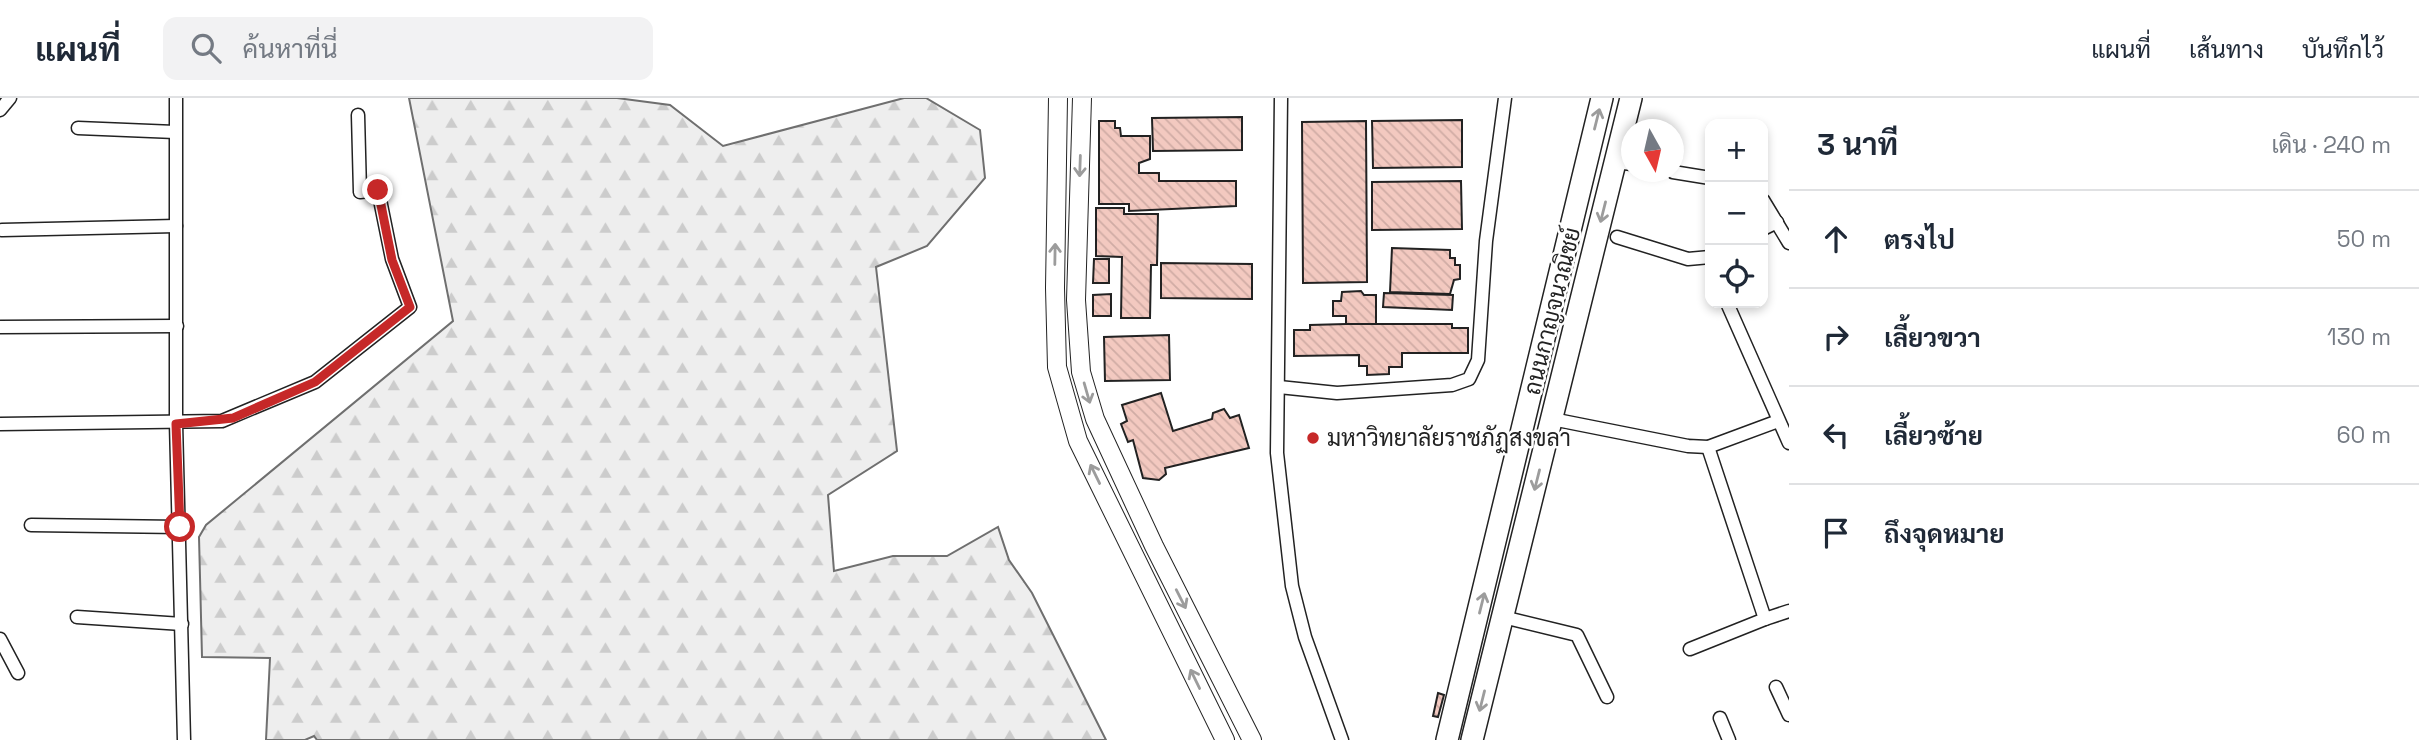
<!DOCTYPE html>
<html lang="th">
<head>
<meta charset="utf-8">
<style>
	:root { --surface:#fff; --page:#f2f2f3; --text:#1f2937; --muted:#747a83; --line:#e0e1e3 }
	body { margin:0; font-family:"Space Grotesk",Sarabun,sans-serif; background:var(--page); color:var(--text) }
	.controls { position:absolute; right:21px; top:21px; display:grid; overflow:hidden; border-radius:14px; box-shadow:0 4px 10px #0003 }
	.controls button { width:63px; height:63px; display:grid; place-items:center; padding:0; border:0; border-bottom:2px solid var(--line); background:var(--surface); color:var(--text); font:35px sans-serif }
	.compass { position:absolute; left:1621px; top:21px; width:63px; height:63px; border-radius:50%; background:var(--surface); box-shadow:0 4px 10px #0003; rotate:172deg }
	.stop { position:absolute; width:21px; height:21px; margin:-16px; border:5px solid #c62828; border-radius:50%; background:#fff }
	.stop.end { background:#c62828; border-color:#fff; box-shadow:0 2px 7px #0008 }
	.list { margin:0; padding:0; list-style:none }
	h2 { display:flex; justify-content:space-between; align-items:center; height:91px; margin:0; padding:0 28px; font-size:30px }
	h2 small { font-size:23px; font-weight:400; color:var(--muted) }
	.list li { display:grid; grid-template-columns:46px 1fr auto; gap:21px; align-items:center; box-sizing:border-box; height:98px; padding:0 28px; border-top:2px solid var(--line) }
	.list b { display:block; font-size:26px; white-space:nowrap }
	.list em { font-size:23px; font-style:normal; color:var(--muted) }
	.icon { flex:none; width:38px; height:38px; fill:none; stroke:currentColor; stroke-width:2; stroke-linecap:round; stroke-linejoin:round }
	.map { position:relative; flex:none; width:1789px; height:642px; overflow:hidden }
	header { display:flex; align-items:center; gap:42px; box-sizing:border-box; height:98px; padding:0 35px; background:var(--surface); border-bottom:2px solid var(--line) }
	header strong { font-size:33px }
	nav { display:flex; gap:38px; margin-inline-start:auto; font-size:24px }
	.search { width:490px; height:63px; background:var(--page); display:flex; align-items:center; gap:18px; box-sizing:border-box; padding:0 24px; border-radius:14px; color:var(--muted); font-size:26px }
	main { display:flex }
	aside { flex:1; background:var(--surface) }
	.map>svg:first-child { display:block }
	.forest { fill:url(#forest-firs); stroke:#6f6f6f; stroke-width:2 }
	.building { fill:url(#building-back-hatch); stroke:#222; stroke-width:2 }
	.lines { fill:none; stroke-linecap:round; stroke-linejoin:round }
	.minor-casing { stroke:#222; stroke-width:15 }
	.secondary-casing { stroke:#222; stroke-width:20 }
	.primary-casing { stroke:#222; stroke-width:24 }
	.minor { stroke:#fff; stroke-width:12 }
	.secondary { stroke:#fff; stroke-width:18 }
	.primary { stroke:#fff; stroke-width:21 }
	.oneway { stroke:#9c9c9c }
	.route { stroke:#c62828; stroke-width:9 }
	.poi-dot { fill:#c62828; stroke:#fff; stroke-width:2.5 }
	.labels { text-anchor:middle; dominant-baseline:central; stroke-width:5; stroke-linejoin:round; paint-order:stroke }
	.street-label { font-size:23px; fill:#222; stroke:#fff }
	.poi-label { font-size:23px; fill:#222; stroke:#fff; text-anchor:start }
</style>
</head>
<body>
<header>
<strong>แผนที่</strong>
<div class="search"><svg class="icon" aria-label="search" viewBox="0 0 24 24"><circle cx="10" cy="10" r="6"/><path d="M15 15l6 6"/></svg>ค้นหาที่นี่</div>
<nav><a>แผนที่</a><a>เส้นทาง</a><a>บันทึกไว้</a></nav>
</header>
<main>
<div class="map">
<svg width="1789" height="642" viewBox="0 0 1789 642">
	<defs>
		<pattern id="forest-firs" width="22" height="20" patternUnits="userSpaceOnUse" patternTransform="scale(1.75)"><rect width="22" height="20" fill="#eee"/><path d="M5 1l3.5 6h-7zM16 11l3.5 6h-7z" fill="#ccc"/></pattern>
		<pattern id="building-back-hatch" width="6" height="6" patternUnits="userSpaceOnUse" patternTransform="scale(1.75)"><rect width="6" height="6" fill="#f3c9c0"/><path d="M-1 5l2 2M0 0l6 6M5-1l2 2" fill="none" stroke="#d0aca5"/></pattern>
	</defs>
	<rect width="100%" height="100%" fill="#fff"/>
	<polygon class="forest" points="409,0 617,0 670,7 723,48 904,0 926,0 980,32 985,80 927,148 876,169 897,353 828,397 834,473 893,458 947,458 998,429 1009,462 1032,495 1106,642 317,642 314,638 305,642 266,642 270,560 202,559 199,439 206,427 453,223"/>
	<g class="building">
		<polygon points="1242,19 1242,52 1153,53 1152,20"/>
		<polygon points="1462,22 1462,69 1373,70 1372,23"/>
		<polygon points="1099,23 1115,23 1115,30 1120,30 1121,38 1150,38 1150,61 1139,65 1139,75 1159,75 1159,83 1236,83 1236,108 1129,113 1129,106 1099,106"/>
		<polygon points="1366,23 1367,184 1303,185 1302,24"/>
		<polygon points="1461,83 1462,131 1372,132 1372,84"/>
		<polygon points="1096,110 1124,110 1124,116 1158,116 1157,167 1151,167 1150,220 1121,220 1122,159 1096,158"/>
		<polygon points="1392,150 1450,152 1450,160 1455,160 1455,167 1460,167 1460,181 1454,182 1450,196 1390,194"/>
		<polygon points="1094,161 1109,161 1109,185 1093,185"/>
		<polygon points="1161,165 1252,166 1252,201 1161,200"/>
		<polygon points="1361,193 1364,197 1376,197 1376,226 1346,226 1346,218 1333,218 1333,203 1341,203 1342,194"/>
		<polygon points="1384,195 1453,197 1452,212 1383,209"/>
		<polygon points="1111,196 1111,218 1093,218 1093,197"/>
		<polygon points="1346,226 1452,226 1452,230 1468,230 1468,255 1402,255 1402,269 1389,269 1389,276 1367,277 1367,268 1359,268 1359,257 1294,258 1294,232 1310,232 1310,227"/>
		<polygon points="1169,237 1170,282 1105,283 1104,239"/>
		<polygon points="1161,295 1173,333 1212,321 1213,315 1224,311 1230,320 1239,317 1249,350 1165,370 1166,376 1159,382 1143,380 1133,342 1128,344 1121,326 1127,323 1122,307"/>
		<polygon points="1438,595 1444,597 1438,619 1433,618"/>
	</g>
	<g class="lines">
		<defs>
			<g id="minor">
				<polyline points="176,0 176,325 184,642"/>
				<polyline points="1281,0 1277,355 1292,488 1305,539 1342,642"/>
				<polyline points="0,12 10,0"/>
				<polyline points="78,30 175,34"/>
				<polyline points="1615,64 1632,66"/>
				<polyline points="1673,74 1710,80"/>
				<polyline points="1763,102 1789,145"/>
				<polyline points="1763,131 1777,124"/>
				<polyline points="2,132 176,128"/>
				<polyline points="1617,139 1688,161 1710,159"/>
				<polyline points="1727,205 1789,345"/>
				<polyline points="0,229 177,228"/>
				<polyline points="1279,289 1337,295 1452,287 1469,281 1478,262 1486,143 1505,0"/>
				<polyline points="1552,321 1688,348 1708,349 1778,323"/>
				<polyline points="0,326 222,323 315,284 410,209 392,161 378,92 360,94 358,17"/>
				<polyline points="31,427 180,429"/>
				<polyline points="77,519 182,526"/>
				<polyline points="1503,519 1577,537 1607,599"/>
				<polyline points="1765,521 1789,513"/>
				<polyline points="0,541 18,575"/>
				<polyline points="1690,551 1765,521 1708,349"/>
				<polyline points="1776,589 1789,617"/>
				<polyline points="1720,620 1729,642"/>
			</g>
			<g id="secondary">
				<polyline points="1058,0 1055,190 1057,269 1078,343 1225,642"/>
				<polyline points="1082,0 1076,202 1081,274 1095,321 1154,448 1252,642"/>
			</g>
			<g id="primary">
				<polyline points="1447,642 1602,0"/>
				<polyline points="1472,642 1631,0"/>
			</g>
		</defs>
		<use href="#minor" class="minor-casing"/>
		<use href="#secondary" class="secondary-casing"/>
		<use href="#primary" class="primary-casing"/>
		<use href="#minor" class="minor"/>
		<use href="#secondary" class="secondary"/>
		<use href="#primary" class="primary"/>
	</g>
	<defs><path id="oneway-shaft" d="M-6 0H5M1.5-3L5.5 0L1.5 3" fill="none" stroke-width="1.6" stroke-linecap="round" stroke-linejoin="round" transform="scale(1.75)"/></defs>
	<g class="oneway">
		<use href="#oneway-shaft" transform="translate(1597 21) rotate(-76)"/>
		<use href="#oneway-shaft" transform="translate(1080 68) rotate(92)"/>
		<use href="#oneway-shaft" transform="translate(1603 114) rotate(104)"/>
		<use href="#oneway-shaft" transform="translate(1055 156) rotate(-89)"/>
		<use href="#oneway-shaft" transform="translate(1087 295) rotate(74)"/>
		<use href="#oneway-shaft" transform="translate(1095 376) rotate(-116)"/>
		<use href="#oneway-shaft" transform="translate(1537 382) rotate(104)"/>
		<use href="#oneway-shaft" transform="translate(1181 501) rotate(63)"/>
		<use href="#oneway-shaft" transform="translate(1482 505) rotate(-76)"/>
		<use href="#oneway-shaft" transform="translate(1195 581) rotate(-116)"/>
		<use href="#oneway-shaft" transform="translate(1482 603) rotate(104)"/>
	</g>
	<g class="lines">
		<polyline class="route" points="180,429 176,326 233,320 315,284 410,209 392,162 378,92"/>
	</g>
	<circle class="poi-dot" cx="1313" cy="340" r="7"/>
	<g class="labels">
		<g class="street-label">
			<text transform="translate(1552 213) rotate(-76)">ถนนกาญจนวณิชย์</text>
		</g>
		<g class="poi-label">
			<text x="1327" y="340">มหาวิทยาลัยราชภัฏสงขลา</text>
		</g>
	</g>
</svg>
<div class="controls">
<button>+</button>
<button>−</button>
<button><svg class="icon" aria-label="locate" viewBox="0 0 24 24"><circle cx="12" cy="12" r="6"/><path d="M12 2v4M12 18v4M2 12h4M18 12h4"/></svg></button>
</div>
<svg class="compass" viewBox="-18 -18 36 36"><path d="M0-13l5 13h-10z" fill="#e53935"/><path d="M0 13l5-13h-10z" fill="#747a83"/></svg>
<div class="stop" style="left:180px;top:429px"></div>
<div class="stop end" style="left:378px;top:92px"></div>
</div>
<aside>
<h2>3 นาที<small>เดิน · 240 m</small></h2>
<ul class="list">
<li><svg class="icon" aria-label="ahead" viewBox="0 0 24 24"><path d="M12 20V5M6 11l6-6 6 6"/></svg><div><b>ตรงไป</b></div><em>50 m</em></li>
<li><svg class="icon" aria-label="right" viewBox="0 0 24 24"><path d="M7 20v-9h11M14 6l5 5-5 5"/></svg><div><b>เลี้ยวขวา</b></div><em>130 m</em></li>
<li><svg class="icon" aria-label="left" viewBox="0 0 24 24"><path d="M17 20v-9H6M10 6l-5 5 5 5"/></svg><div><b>เลี้ยวซ้าย</b></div><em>60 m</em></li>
<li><svg class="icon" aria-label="arrive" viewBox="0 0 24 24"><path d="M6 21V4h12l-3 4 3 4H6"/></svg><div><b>ถึงจุดหมาย</b></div></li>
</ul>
</aside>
</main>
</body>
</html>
